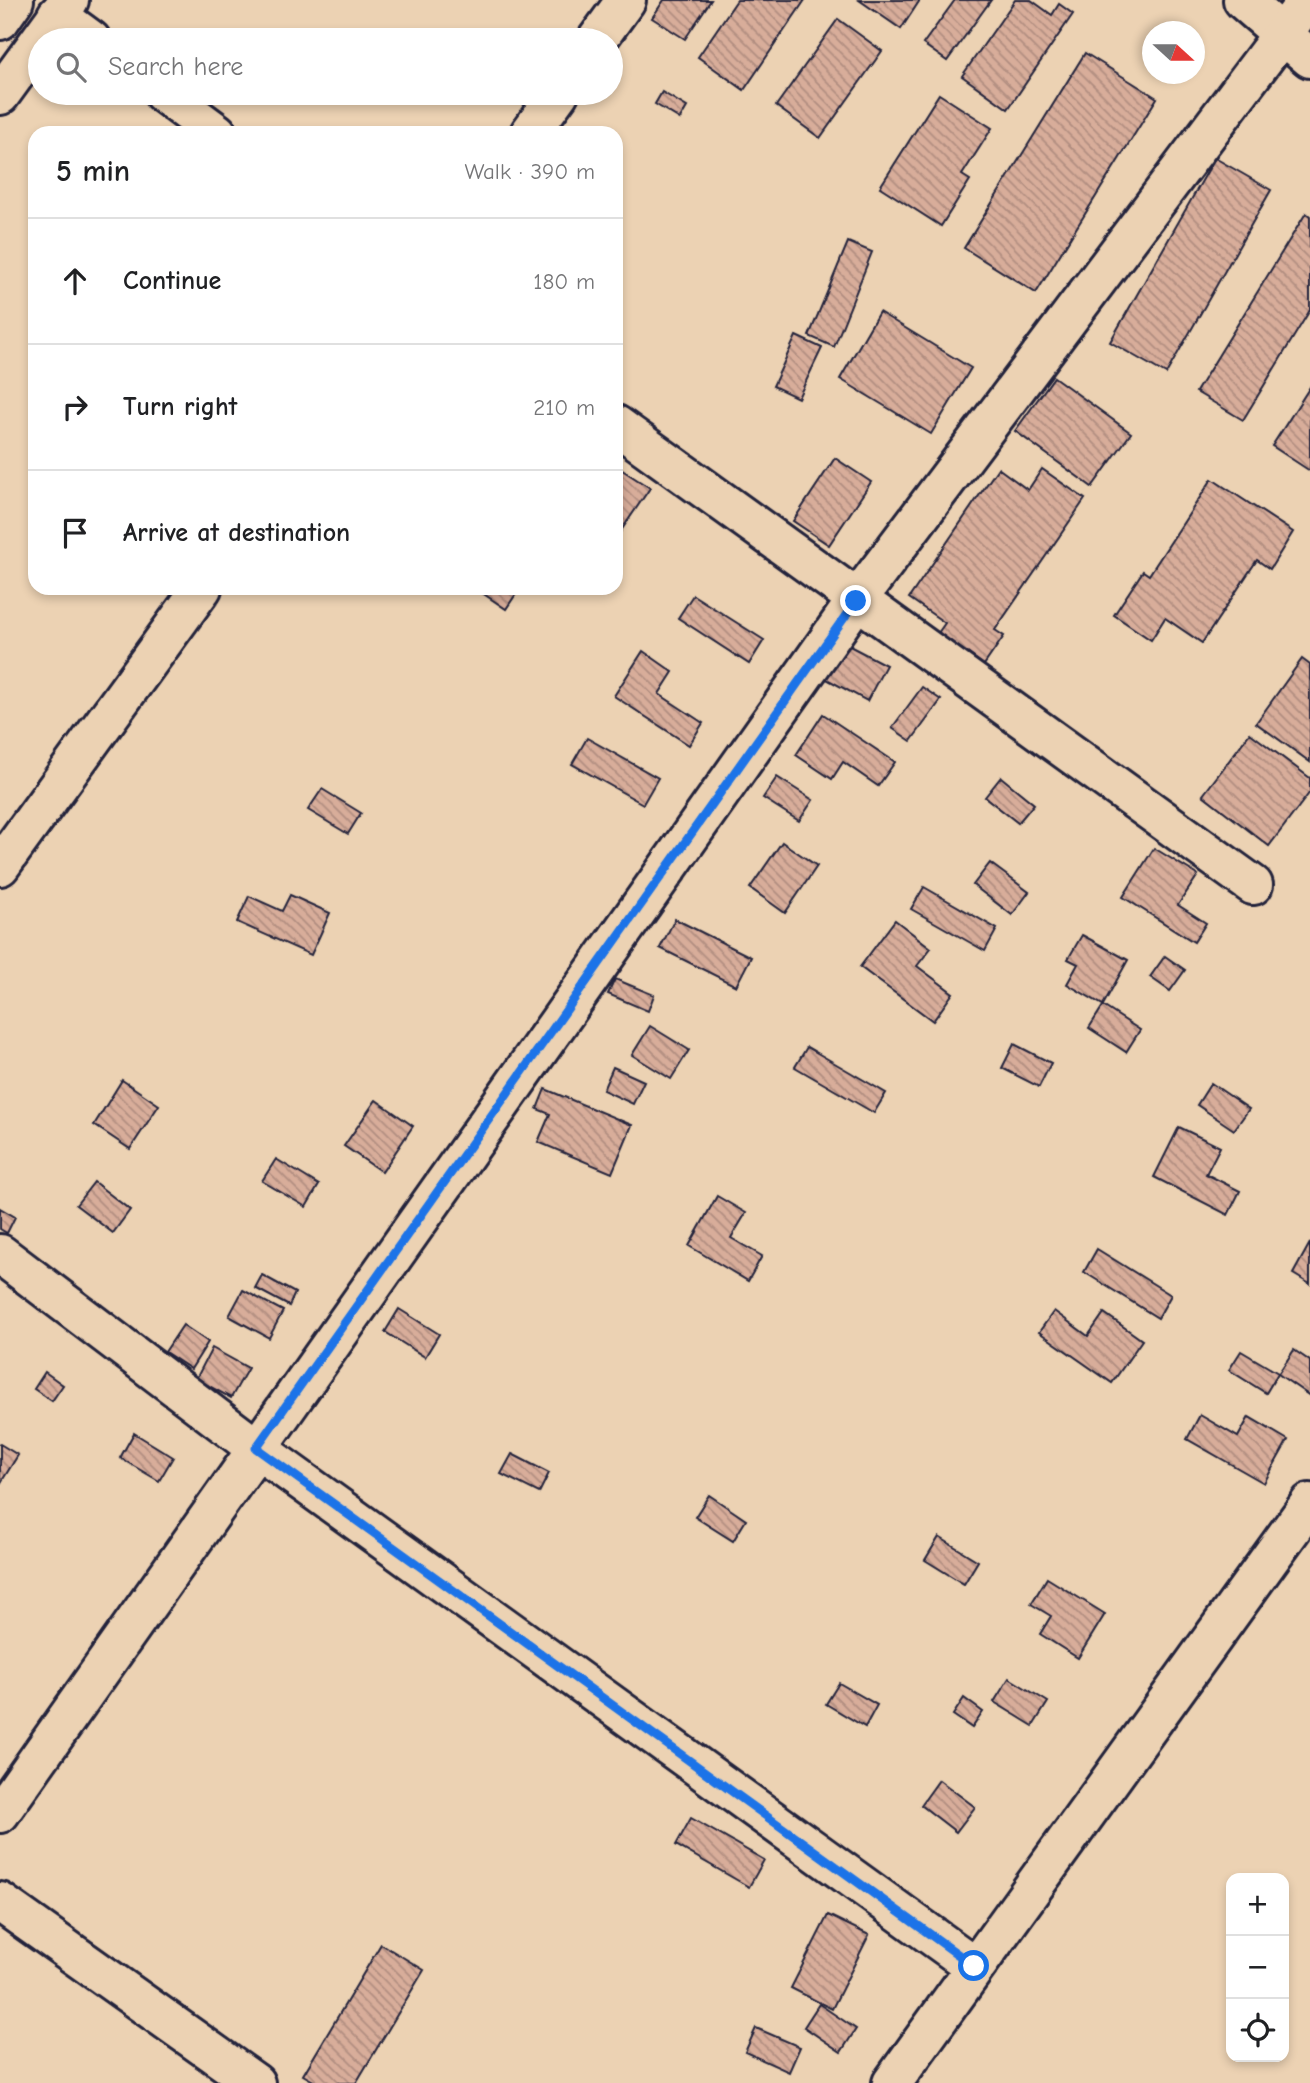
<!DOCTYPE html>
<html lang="en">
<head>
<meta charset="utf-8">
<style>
	:root { --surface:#fff; --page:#f6f6f6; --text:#202124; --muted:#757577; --line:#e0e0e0 }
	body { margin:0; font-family:"Comic Neue",sans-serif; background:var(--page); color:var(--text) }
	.controls { position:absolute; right:21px; bottom:21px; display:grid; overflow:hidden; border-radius:14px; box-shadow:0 4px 10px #0003 }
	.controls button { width:63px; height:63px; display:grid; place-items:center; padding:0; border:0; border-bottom:2px solid var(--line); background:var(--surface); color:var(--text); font:35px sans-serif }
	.compass { position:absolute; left:1142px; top:21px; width:63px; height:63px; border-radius:50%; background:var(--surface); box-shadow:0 4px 10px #0003; rotate:111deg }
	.stop { position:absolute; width:21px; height:21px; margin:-16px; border:5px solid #1a73e8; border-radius:50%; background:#fff }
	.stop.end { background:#1a73e8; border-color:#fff; box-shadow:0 2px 7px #0008 }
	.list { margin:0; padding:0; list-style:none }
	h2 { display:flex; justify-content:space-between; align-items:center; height:91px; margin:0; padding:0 28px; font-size:30px }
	h2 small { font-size:23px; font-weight:400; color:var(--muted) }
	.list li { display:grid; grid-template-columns:46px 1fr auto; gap:21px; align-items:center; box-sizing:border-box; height:126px; padding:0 28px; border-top:2px solid var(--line) }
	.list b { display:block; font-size:26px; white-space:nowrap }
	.list em { font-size:23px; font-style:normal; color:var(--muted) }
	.icon { flex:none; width:38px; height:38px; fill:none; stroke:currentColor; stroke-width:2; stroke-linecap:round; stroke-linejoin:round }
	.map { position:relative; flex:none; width:1310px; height:2083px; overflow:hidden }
	.search { position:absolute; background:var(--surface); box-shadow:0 4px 10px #0003; left:28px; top:28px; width:595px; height:77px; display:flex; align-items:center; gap:18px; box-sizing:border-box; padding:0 24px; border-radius:38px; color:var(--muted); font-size:26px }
	.panel { position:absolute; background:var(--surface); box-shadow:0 4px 10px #0003; left:28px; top:126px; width:595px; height:469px; border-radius:21px }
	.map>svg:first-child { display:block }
	.building { fill:url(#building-back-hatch); stroke:#22223b; stroke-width:2 }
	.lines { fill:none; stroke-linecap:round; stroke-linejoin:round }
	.minor-casing { stroke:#22223b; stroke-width:44 }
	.major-casing { stroke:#22223b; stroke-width:44 }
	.minor { stroke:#ecd2b3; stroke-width:38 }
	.major { stroke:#ecd2b3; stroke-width:38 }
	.route { stroke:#1a73e8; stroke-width:9 }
</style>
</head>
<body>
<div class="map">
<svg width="1310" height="2083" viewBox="0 0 1310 2083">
	<defs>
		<pattern id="building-back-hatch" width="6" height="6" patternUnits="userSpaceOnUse" patternTransform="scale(1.75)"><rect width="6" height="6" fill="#d8ad9a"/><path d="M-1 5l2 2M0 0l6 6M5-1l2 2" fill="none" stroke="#af8c7f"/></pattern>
	</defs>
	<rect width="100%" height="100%" fill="#ecd2b3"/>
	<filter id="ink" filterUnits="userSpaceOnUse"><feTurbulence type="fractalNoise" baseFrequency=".0143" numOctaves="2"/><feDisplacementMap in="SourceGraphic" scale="14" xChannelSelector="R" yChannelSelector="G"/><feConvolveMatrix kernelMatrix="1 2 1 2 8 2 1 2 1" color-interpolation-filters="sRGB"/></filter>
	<g filter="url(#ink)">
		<g class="building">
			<polygon points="664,0 711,0 685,39 652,18"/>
			<polygon points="737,0 805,0 744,90 698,57"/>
			<polygon points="859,0 920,0 901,29"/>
			<polygon points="955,0 991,0 947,61 923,44"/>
			<polygon points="1015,0 1031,0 1052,15 1059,4 1073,14 1008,109 962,76"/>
			<polygon points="838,19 882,51 820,138 776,106"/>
			<polygon points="1085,53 1157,98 1036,293 964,248"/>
			<polygon points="662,92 687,107 680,119 655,104"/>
			<polygon points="939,94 992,128 962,175 970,180 941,226 880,187"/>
			<polygon points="1215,158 1271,190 1166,374 1110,342"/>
			<polygon points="1306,213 1310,216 1310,310 1243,420 1196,392"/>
			<polygon points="848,242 872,252 834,347 809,336"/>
			<polygon points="879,312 971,368 931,434 840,379"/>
			<polygon points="796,336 822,348 798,398 773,386"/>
			<polygon points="1054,377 1131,433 1092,487 1015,431"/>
			<polygon points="1310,387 1310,471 1272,446"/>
			<polygon points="835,458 871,482 829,545 793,521"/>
			<polygon points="616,466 650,488 616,538"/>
			<polygon points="998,468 1028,490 1042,469 1085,499 995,630 1004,636 984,665 938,633 945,623 909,598"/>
			<polygon points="1212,479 1293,532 1270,569 1257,560 1202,643 1165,618 1151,640 1114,615 1143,571 1149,575"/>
			<polygon points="475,588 520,588 506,609"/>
			<polygon points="693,595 764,640 749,664 678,618"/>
			<polygon points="842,642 886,665 867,701 823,677"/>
			<polygon points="643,651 673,672 659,694 703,723 689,745 614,696"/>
			<polygon points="1302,659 1310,665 1310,762 1256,723"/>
			<polygon points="922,687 941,700 911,741 892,728"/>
			<polygon points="823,714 895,762 878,786 843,762 832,779 796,755"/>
			<polygon points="1250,733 1310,778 1310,792 1269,846 1203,795"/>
			<polygon points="587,738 658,778 643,804 572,764"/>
			<polygon points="777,777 813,800 799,821 763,798"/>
			<polygon points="1001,777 1034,804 1018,823 985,797"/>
			<polygon points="322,789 361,813 348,834 308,810"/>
			<polygon points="782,842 817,866 785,913 750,888"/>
			<polygon points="1154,848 1198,875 1178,905 1206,923 1194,942 1123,897"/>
			<polygon points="990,863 1029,892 1012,915 973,885"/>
			<polygon points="924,887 997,929 985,951 911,909"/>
			<polygon points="290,895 330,913 311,955 237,922 249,896 282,911"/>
			<polygon points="675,919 751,957 736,986 660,948"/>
			<polygon points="895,920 931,948 917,966 953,993 933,1021 860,967"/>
			<polygon points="1082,935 1128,960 1103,1005 1067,984 1078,964 1068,959"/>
			<polygon points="1165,956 1185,970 1170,991 1150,977"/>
			<polygon points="615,979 654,995 648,1011 608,994"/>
			<polygon points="1103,1006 1140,1030 1126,1052 1089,1028"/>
			<polygon points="650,1026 689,1050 671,1079 632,1055"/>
			<polygon points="1014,1044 1051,1063 1039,1087 1002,1068"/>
			<polygon points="807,1047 886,1093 874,1113 795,1067"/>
			<polygon points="613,1067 644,1081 633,1104 603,1090"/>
			<polygon points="122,1080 159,1105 130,1149 94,1125"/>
			<polygon points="1211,1083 1249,1109 1234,1130 1197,1105"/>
			<polygon points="545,1089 632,1125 612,1173 538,1142 550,1114 537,1109"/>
			<polygon points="376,1100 413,1126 382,1172 344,1146"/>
			<polygon points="1179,1127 1220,1147 1206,1174 1240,1191 1228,1215 1154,1177"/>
			<polygon points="276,1159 319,1185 306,1207 262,1181"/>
			<polygon points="94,1182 130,1210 113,1233 76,1205"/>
			<polygon points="717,1196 746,1213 731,1238 762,1256 748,1281 689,1246"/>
			<polygon points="0,1208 15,1217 7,1233 0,1229"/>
			<polygon points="1310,1243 1310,1284 1293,1274"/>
			<polygon points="1097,1249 1171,1295 1158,1318 1084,1272"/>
			<polygon points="262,1275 295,1293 289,1306 255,1288"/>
			<polygon points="243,1290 283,1311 269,1338 229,1316"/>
			<polygon points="399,1309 439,1334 425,1357 385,1332"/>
			<polygon points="1054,1311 1088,1336 1104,1313 1142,1340 1112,1383 1039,1332"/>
			<polygon points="183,1325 208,1342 191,1369 165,1352"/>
			<polygon points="212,1348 248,1368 231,1398 196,1379"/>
			<polygon points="1294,1350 1310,1361 1310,1396 1278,1374"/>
			<polygon points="1241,1351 1278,1373 1266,1393 1229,1370"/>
			<polygon points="45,1372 63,1385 52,1401 34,1389"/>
			<polygon points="1200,1415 1238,1437 1249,1417 1288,1440 1264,1483 1187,1439"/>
			<polygon points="134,1433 173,1457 159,1481 120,1458"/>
			<polygon points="0,1444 18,1455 0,1484"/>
			<polygon points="512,1454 549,1473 539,1493 501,1474"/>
			<polygon points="709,1495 746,1520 733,1541 695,1517"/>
			<polygon points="939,1537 978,1561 964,1584 925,1560"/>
			<polygon points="1047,1578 1105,1614 1078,1658 1040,1634 1051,1616 1031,1604"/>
			<polygon points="1009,1678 1048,1702 1033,1726 994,1702"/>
			<polygon points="839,1683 877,1705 865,1727 826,1704"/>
			<polygon points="964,1698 983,1712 972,1728 953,1715"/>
			<polygon points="939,1780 975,1807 956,1832 921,1805"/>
			<polygon points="691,1818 764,1860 749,1887 676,1845"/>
			<polygon points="828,1915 869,1935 832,2009 791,1988"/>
			<polygon points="381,1944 424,1970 356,2083 317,2083 303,2075"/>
			<polygon points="819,2004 856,2029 841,2052 804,2027"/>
			<polygon points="756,2028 800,2047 789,2072 745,2052"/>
		</g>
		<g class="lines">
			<defs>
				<g id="minor">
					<polyline points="1243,0 1310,58"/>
					<polyline points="57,15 91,40"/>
					<polyline points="597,40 626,0"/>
					<polyline points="163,93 217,133"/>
					<polyline points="530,133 559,93"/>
					<polyline points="616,425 1253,885"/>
					<polyline points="0,866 202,588"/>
					<polyline points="0,1254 256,1448 974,1966"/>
					<polyline points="0,1813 856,601 1308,0"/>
					<polyline points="0,1902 255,2083"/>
					<polyline points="892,2083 1310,1503"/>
				</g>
				<g id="major">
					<polyline points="0,20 14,0"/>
					<polyline points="0,95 69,0"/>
				</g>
			</defs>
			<use href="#minor" class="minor-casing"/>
			<use href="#major" class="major-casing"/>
			<use href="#minor" class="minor"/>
			<use href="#major" class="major"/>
		</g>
	</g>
	<g class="lines" filter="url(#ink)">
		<polyline class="route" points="856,601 256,1448 974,1966"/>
	</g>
</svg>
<div class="controls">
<button>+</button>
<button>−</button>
<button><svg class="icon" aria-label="locate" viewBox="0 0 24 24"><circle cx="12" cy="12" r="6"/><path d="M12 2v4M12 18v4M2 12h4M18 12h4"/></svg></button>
</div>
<svg class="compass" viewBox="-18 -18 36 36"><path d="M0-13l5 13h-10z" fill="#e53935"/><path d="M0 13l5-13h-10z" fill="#757577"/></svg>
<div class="stop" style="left:974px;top:1966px"></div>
<div class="stop end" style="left:856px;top:601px"></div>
<div class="search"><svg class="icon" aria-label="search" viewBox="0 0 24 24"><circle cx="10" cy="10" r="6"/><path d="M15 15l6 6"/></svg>Search here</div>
<section class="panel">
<h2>5 min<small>Walk · 390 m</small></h2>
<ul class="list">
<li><svg class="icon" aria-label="ahead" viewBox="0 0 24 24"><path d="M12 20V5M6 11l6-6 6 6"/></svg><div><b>Continue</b></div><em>180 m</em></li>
<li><svg class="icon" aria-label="right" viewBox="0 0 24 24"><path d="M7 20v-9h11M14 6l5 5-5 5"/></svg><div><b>Turn right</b></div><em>210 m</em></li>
<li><svg class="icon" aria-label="arrive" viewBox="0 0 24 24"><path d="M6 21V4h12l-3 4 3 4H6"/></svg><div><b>Arrive at destination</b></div></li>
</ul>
</section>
</div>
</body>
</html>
